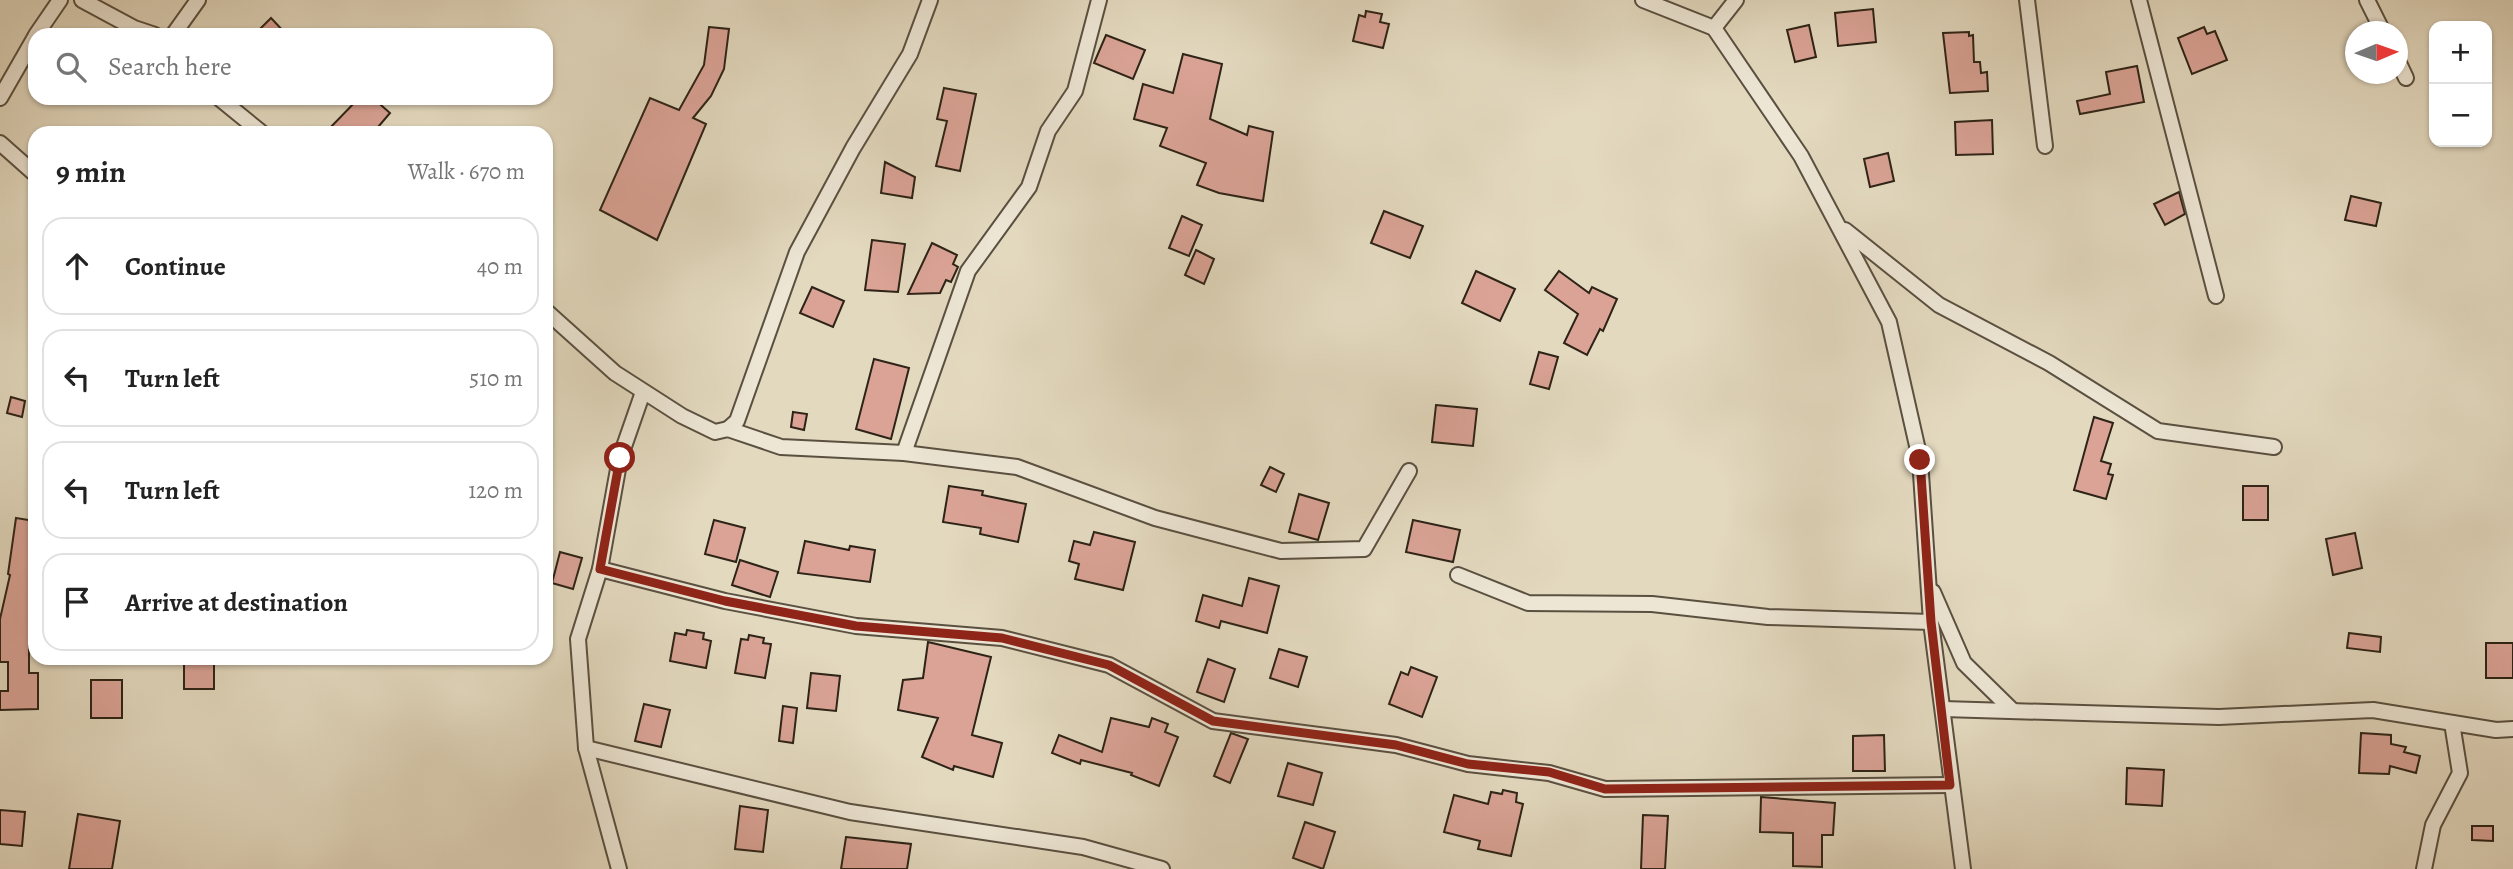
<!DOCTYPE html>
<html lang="en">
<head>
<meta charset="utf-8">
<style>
	:root { --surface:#fff; --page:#f6f6f6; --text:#222; --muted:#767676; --line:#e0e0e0 }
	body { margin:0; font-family:Alegreya,serif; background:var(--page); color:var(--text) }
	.controls { position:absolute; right:21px; top:21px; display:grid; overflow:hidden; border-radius:14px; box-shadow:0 2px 5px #0004 }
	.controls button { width:63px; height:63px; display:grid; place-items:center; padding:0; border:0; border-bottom:2px solid var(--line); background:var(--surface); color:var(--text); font:35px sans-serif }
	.compass { position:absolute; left:2345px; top:21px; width:63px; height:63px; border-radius:50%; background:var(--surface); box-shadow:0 2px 5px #0004; rotate:88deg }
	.stop { position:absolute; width:21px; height:21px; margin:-16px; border:5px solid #8f2418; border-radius:50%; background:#fff }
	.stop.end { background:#8f2418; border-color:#fff; box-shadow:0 2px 7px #0008 }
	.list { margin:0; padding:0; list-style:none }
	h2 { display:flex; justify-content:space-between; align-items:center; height:91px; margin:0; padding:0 28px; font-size:30px }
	h2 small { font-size:23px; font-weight:400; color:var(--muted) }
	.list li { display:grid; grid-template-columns:46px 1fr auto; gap:21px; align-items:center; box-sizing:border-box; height:98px; margin:0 14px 14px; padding:0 14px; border:2px solid var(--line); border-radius:21px }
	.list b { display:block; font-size:26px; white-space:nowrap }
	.list em { font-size:23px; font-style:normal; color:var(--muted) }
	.icon { flex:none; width:38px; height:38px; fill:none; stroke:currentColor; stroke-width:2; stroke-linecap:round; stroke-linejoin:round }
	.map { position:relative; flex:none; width:2513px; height:869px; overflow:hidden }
	.search { position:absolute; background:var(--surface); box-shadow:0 2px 5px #0004; left:28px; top:28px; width:525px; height:77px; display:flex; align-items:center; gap:18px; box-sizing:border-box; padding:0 24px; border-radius:21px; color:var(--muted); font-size:26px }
	.panel { position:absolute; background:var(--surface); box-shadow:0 2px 5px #0004; left:28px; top:126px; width:525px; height:539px; border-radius:21px }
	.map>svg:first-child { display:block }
	.building { fill:#daa396; stroke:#2d2316; stroke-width:2 }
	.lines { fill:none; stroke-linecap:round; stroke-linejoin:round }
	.street-casing { stroke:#5a5040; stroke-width:18 }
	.street { stroke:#ede6d5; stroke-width:14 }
	.route { stroke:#8f2418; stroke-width:9 }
</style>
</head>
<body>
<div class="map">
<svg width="2513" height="869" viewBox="0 0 2513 869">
	<rect width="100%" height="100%" fill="#e3d9bf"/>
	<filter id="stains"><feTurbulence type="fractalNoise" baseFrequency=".00286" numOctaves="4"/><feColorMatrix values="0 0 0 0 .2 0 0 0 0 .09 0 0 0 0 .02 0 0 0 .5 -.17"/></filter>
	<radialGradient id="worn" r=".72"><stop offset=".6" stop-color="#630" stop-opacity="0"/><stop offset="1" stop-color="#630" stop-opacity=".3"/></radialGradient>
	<g class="building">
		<polygon points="1873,9 1876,42 1838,46 1835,13"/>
		<polygon points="1366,11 1382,14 1380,22 1389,24 1383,48 1353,41 1359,15 1365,17"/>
		<polygon points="271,18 287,35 254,35"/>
		<polygon points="1809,25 1816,57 1795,62 1787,30"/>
		<polygon points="709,27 729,29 724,69 711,96 693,118 706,124 657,240 600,210 650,98 679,110 704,65"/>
		<polygon points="2204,27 2207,34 2215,31 2227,60 2192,74 2178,38"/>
		<polygon points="1969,32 1969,36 1973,35 1974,62 1980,62 1981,73 1987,72 1988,91 1950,93 1943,33"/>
		<polygon points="1106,35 1145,50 1133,79 1094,63"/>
		<polygon points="1183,54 1222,64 1210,119 1247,135 1249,126 1273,132 1263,201 1219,193 1197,185 1206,163 1160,146 1167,128 1134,119 1143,84 1173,93"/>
		<polygon points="2137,66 2144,102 2080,114 2077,101 2110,94 2106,72"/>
		<polygon points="944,88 976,94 960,171 936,166 947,121 937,119"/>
		<polygon points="359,98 373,98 390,113 373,133 325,133"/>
		<polygon points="1992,120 1993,154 1956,155 1955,122"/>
		<polygon points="1888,153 1894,181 1870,187 1864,159"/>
		<polygon points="885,162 915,177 912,198 881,193"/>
		<polygon points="2179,192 2185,214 2165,225 2154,204"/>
		<polygon points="2351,196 2381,203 2376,226 2345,220"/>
		<polygon points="1384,211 1423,226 1410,258 1371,243"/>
		<polygon points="1182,216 1202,225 1189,256 1169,248"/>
		<polygon points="872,240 905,244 898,292 865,290"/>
		<polygon points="932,243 957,255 953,264 958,267 951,282 946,280 940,293 908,294"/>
		<polygon points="1196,250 1214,259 1204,284 1185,275"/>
		<polygon points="1476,271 1515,289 1500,321 1462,303"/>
		<polygon points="1559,271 1589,293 1592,287 1617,299 1603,331 1600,329 1587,355 1564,343 1578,314 1545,290"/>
		<polygon points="812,287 844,301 833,327 800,313"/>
		<polygon points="1539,352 1558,357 1549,389 1530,384"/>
		<polygon points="874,359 909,368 891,439 856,429"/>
		<polygon points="11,397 25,401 22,417 7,413"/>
		<polygon points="1436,405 1477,409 1473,446 1432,442"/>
		<polygon points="793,412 807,414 804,430 791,427"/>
		<polygon points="2094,417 2113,423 2101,461 2111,464 2108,474 2113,475 2106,499 2074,490"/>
		<polygon points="1270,467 1284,474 1276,492 1261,485"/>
		<polygon points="949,486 983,491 982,495 1026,504 1018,542 980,534 981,528 943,522"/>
		<rect x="2243" y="486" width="25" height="34"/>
		<polygon points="1299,494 1329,503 1318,540 1289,532"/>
		<polygon points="16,518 35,521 35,623 29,622 29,673 38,673 38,709 0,710 0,691 8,691 8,662 0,662 0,619 10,575 8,574"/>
		<polygon points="714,520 745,528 736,562 705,554"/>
		<polygon points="1413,520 1460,530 1453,562 1406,552"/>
		<polygon points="1094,532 1135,542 1123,590 1075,579 1079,564 1069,561 1074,541 1090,545"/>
		<polygon points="2355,533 2362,568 2333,575 2326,539"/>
		<polygon points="805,541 849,550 850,546 875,550 870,582 798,573"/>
		<polygon points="560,552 582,558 573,589 552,583"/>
		<polygon points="740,560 778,572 770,597 732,585"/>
		<polygon points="1249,578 1279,586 1267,633 1221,621 1219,628 1196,621 1203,595 1242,606"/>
		<polygon points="687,630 704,633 703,639 711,641 706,668 670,661 675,633 686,635"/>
		<polygon points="2349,633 2381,637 2380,652 2347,648"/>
		<polygon points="749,635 764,638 763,643 771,644 765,678 735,673 741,639 748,640"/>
		<polygon points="928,642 991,657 972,735 1002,743 993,777 954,766 953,770 922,757 938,718 898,710 903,680 923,678"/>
		<rect x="2486" y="643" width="27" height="35"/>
		<polygon points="1279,649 1307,657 1298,687 1270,678"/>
		<rect x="184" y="658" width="30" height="31"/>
		<polygon points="1208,659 1235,669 1224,702 1197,692"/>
		<polygon points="1411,667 1437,677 1422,717 1389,704 1401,672 1408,675"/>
		<polygon points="811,673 840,676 836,711 807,708"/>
		<rect x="91" y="680" width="31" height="38"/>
		<polygon points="644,704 670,710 661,747 635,741"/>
		<polygon points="783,706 797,708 793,743 779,741"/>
		<polygon points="1111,718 1149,727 1152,718 1168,724 1165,732 1178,737 1159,786 1131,775 1132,773 1081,760 1080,764 1052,753 1059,735 1102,752"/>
		<polygon points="1231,733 1248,739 1230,783 1214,776"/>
		<polygon points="2361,733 2391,735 2391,744 2406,747 2404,752 2420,756 2416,773 2390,766 2389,774 2359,773"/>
		<polygon points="1884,735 1885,771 1853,771 1853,736"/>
		<polygon points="1288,763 1322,773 1313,805 1278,796"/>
		<polygon points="2127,768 2164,770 2162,806 2126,804"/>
		<polygon points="1503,790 1517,793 1516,802 1523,804 1511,856 1478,849 1480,841 1444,832 1454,795 1488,804 1491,792 1502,794"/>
		<polygon points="1761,797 1835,803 1833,835 1822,835 1822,867 1793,866 1793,833 1760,832"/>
		<polygon points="740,806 768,810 763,852 735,849"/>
		<polygon points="0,810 25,812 22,846 0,844"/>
		<polygon points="78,814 120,821 112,869 69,869"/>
		<polygon points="1643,815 1668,816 1665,869 1641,869"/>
		<polygon points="1305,822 1335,832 1323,869 1293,858"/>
		<polygon points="2472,826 2493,826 2493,841 2472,840"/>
		<polygon points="846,837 911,844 907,869 841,869"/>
	</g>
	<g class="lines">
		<defs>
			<g id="street">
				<polyline points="82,0 134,28 155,35"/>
				<polyline points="1643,0 1714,28 1801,156 1889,322 1920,459 1931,622 1963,869"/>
				<polyline points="2027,0 2045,146"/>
				<polyline points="2139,0 2216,296"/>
				<polyline points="2367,0 2383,32"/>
				<polyline points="1714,28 1736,0"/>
				<polyline points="36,35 60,0"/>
				<polyline points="173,35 198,0"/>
				<polyline points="2398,61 2406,78"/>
				<polyline points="0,98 35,37"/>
				<polyline points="219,98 262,133"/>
				<polyline points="0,143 35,174"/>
				<polyline points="1845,230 1939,305 2049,363 2158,431 2274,447"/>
				<polyline points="546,311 615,373 682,416 715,432 728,429 781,447 904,453 1017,467 1155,518 1281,551 1364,549 1409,471"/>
				<polyline points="728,429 737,421 797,252 853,148 910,54 930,0"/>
				<polyline points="904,453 968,271 1029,187 1048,131 1075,91 1099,0"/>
				<polyline points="600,569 725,601 856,626 1002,638 1109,665 1213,721 1396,745 1468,764 1549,773 1605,789 1950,785"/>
				<polyline points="1458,575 1528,603 1652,604 1768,617 1931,622"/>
				<polyline points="1933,592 1964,663 2013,711"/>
				<polyline points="1943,709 2219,717 2373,710 2496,730 2513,729"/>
				<polyline points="586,748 850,812 1083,847 1162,869"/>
				<polyline points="619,869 586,748 578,639 600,569 620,458 643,392"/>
				<polyline points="2424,869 2433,825 2460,773 2452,723"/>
			</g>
		</defs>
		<use href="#street" class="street-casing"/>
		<use href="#street" class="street"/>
	</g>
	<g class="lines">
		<polyline class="route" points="620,458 600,569 725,601 856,626 1002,638 1109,665 1213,721 1396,745 1468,764 1549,772 1605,789 1950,785 1931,622 1920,460"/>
	</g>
	<rect width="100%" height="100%" filter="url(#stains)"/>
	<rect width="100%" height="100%" fill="url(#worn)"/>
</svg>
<div class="controls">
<button>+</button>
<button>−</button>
</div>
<svg class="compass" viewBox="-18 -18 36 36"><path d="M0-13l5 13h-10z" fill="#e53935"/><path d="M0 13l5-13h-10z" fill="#767676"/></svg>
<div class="stop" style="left:620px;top:458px"></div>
<div class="stop end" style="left:1920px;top:460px"></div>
<div class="search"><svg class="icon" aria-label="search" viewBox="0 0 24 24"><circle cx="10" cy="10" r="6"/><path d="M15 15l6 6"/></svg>Search here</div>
<section class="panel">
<h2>9 min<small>Walk · 670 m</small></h2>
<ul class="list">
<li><svg class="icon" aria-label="ahead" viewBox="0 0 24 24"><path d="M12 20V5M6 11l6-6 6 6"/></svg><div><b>Continue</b></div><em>40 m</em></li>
<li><svg class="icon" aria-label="left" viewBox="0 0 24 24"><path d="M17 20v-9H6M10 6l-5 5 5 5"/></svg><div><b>Turn left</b></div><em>510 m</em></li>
<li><svg class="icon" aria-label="left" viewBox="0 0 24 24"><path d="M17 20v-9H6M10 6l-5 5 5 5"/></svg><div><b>Turn left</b></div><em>120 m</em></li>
<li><svg class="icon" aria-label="arrive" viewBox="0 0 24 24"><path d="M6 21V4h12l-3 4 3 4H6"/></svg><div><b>Arrive at destination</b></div></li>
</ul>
</section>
</div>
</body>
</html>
